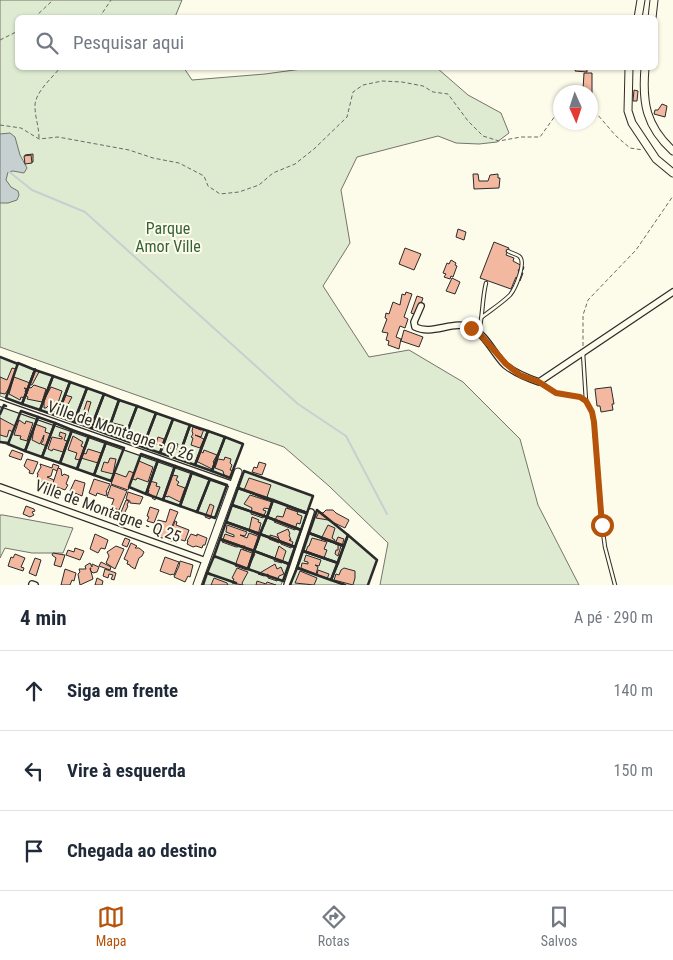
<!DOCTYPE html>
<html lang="pt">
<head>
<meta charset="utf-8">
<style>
	:root { --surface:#fff; --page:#f2f2f3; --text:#1f2937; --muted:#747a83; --line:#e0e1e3; --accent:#b45309 }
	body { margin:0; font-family:"Roboto Condensed",sans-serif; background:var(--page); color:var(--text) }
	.compass { position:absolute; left:553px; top:85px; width:45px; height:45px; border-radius:50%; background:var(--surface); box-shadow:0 1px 4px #0004; rotate:177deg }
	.stop { position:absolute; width:15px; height:15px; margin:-11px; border:4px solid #b45309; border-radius:50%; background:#fff }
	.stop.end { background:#b45309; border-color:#fff; box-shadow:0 1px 5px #0008 }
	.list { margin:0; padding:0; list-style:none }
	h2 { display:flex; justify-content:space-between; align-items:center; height:65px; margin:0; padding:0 20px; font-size:21px }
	h2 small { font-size:16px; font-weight:400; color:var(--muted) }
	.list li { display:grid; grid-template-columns:32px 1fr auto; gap:15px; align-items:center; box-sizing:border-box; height:80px; padding:0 20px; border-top:1px solid var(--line) }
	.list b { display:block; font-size:19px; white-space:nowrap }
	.list em { font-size:16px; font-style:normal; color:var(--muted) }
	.icon { flex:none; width:28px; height:28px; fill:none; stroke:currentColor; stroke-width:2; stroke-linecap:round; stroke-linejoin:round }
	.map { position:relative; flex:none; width:673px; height:585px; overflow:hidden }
	.search { position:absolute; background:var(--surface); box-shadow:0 1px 4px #0004; left:15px; right:15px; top:15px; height:55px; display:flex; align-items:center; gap:12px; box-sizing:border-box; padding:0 18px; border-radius:8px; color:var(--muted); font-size:19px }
	.sheet { height:305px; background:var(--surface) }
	nav { display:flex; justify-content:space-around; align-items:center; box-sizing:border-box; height:70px; border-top:1px solid var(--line); background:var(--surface); font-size:14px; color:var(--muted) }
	nav a { display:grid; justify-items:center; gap:2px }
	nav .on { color:var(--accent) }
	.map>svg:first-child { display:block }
	.green { fill:#deebd1; stroke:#74746e }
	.water { fill:#c7d0d0; stroke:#74746e }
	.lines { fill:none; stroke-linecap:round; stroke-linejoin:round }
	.stream { stroke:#c7d0d0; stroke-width:2 }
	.building { fill:#f2b8a0; stroke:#2b2b2b }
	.service-casing { stroke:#2b2b2b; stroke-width:4.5 }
	.minor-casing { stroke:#2b2b2b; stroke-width:8 }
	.tertiary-casing { stroke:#2b2b2b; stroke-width:9 }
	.path { stroke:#6a6964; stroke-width:1; stroke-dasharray:4 2.5; stroke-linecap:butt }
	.service { stroke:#fdfbea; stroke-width:2.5 }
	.minor { stroke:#fdfbea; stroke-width:5.5 }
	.tertiary { stroke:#fdfbea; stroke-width:7 }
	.wall { stroke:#2b2b2b; stroke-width:2.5 }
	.route { stroke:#b45309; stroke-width:6 }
	.labels { text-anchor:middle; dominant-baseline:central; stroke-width:4; stroke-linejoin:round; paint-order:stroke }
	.park-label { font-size:16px; fill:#34623c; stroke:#fdfbea }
	.street-label { font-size:16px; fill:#2b2b2b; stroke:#fdfbea }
</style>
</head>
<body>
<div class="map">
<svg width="673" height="585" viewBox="0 0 673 585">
	<rect width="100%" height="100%" fill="#fdfbea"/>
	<g class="green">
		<polygon points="0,0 182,0 175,17 18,18 18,68 184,68 192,80 265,74 309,68 437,68 468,95 501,113 509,133 497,142 479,144 456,143 438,136 357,157 341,190 350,243 323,286 369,357 409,350 463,382 520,439 538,505 579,585 380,585 388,543 329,486 284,447 0,347"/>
		<polygon points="0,357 243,444 230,478 0,396"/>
		<polygon points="0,404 227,485 215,518 0,442"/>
		<polygon points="244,471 313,496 281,585 203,585"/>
		<polygon points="317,510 377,560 368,585 290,585"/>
		<polygon points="0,515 3,515 73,528 63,553 32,553 5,548 0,558"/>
	</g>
	<polygon class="water" points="10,133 15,137 20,155 27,168 24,173 13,171 8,172 6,180 11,187 18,191 19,195 17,200 8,203 0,203 0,134"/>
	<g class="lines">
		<polyline class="stream" points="7,170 32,190 85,212 298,404 346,436 387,514"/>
	</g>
	<g class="building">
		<polygon points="576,68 587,68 587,72 575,71"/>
		<polygon points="584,73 592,73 592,95 590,92 588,92 588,91 583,90"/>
		<polygon points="634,90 638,91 637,101 633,101"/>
		<polygon points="662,104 667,106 665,117 654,114 655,110 658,110"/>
		<polygon points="33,154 33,162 25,162 25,155"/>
		<polygon points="31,155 32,163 25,164 24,156"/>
		<polygon points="473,174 478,174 479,181 488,181 490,175 498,174 498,178 500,178 499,188 474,189"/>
		<polygon points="458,229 466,232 464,240 456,237"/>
		<polygon points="494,242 509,248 506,255 514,258 513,261 524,267 523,270 519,269 518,271 523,273 520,281 516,277 511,289 480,278"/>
		<polygon points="405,248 421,254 414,270 399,264"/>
		<polygon points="451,260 456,263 455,265 457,266 453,277 451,276 450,279 444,277 446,274 443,273 447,263 449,264"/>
		<polygon points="452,278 460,282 455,294 446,291"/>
		<polygon points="406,292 412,294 404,317 408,319 405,328 400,326 396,337 401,339 399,349 388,345 389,341 386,340 388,333 382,332 387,319 385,318 386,313 389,314 393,302 400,305 402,294 405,295"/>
		<polygon points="417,296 423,298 417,315 411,313"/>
		<polygon points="404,330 423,337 419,347 401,341"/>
		<polygon points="12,368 16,369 10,387 5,394 0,393 0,377 7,380"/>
		<polygon points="35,368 36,370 39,372 32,385 29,384"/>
		<polygon points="14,377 30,383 28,389 24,388 26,389 25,392 26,393 25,398 21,397 20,400 9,394"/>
		<polygon points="34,385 46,389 42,402 27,399 28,397 26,396 29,387 31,388"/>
		<polygon points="51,387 62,391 55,412 53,411 52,408 48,406 46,408 44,408 44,402 43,402"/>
		<polygon points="611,387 614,404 612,404 613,410 601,412 600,406 597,406 595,389"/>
		<polygon points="65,395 72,397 66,408 68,409 67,412 65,411 62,416 59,415"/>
		<polygon points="87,401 91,402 87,415 83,413"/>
		<polygon points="79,413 93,418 92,423 76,420"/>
		<polygon points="95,417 110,422 107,431 92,427"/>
		<polygon points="0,418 15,426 13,432 9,430 7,437 0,435"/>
		<polygon points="19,420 25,424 26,421 33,423 27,441 20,439 21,436 14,435"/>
		<polygon points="113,423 125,426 124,430 128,432 125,440 109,435"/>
		<polygon points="35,424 46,428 45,432 51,434 47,446 41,444 43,441 44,435 40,444 32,440"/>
		<polygon points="193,427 201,430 204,429 201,437 195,435 204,439 200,448 191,445 193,438 191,437 193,434 192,431"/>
		<polygon points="60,432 66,434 64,440 67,441 63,452 53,449 52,451 48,449 52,437 62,439 62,437 59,436"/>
		<circle cx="140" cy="437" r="4"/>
		<polygon points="73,436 83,442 81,446 85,448 80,460 75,459 77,453 68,450"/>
		<polygon points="158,437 164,439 162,446 156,444"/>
		<polygon points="169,441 178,444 176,450 167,447"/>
		<polygon points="88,449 101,453 98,463 81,458 83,453 86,454"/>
		<polygon points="12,450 23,454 21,460 9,456"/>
		<polygon points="204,450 217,455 213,462 214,463 212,469 196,461 200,451 203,453"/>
		<polygon points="225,457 231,459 230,463 232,465 230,470 234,471 231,478 224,475 223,471 215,468 218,459 224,460"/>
		<polygon points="110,458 116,459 113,474 101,471 104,462 108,463"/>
		<polygon points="27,459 38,462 33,474 29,473 30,471 24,466"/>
		<polygon points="139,461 153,467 148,482 137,478 136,480 132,479"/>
		<polygon points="259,462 266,464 262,475 252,472 254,467 257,468"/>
		<polygon points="40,464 52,468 53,464 59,466 57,471 53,469 51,476 47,477 54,480 53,484 45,484 37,479 38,474 37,474 41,467"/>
		<polygon points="58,468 61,469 62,476 64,474 69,476 66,484 68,485 65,490 57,487 53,497 49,495"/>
		<polygon points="129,471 134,473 128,490 111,484 115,473 126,477"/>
		<polygon points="172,475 178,476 176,480 179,482 177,485 185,488 180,502 168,496 168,497 165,496"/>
		<polygon points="249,478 271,485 267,497 268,497 267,500 244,490"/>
		<polygon points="94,479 110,484 106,492 107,492 106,496 97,493 96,496 89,493"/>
		<polygon points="75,480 85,483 82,496 70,491"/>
		<polygon points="150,481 157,483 156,486 160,487 155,500 152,498 153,496 148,493 149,490 147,490"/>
		<polygon points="111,485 127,491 119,510 111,507 114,499 107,497"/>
		<polygon points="128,492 143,497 140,504 130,503 130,501 126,499"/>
		<polygon points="250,495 272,502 270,509 264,508 263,510 266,511 263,518 251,514 252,508 244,504"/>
		<polygon points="126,500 129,501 127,505 128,506 123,516 120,515"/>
		<polygon points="210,504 214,506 210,519 205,517"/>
		<polygon points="26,506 34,509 35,511 32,512 34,515 30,517 23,514"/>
		<polygon points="288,506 307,512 306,514 287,508"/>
		<polygon points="150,507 159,510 154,523 147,521 149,517 147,516"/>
		<polygon points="286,508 298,512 297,514 302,516 300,524 297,523 295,530 274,522 277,516 283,517"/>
		<polygon points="170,509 178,512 168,536 162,538 156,536 157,533 154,532 158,520 166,522"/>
		<polygon points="326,510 333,510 336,513 349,520 345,528 328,520 316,518 319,512 323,513"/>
		<polygon points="252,517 259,520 258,522 261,523 258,535 249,531"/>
		<polygon points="175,521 177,522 176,525 189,530 185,541 178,539 177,543 168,540"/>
		<polygon points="227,525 247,532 245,536 240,535 247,538 249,533 260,537 256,548 251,551 247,549 246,551 243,550 245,546 236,547 222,542 225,534 234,537 234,535 226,532"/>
		<polygon points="328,525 335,528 332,538 335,540 334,543 321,539"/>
		<polygon points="288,529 290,534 289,535 291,540 289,540 293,542 291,548 281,544 277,534"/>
		<polygon points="95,534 108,540 105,549 101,548 98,553 90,549"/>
		<polygon points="191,534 197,536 197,534 207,538 205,545 203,545 202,548 196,546 193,547 187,544 188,541 187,541"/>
		<polygon points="270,535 277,537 280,540 279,543 269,539"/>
		<polygon points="338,537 344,539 342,546 335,544"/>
		<polygon points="125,538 130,540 127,547 122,545"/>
		<polygon points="312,538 327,542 324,549 327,550 324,558 306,551 308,546 309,546"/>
		<polygon points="131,543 137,546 135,548 139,548 144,552 142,556 139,558 135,569 130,566 130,565 127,564 128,561 124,559"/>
		<polygon points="338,545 341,546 338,556 335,554 336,550 338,550"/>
		<polygon points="116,546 124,549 115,569 106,563 109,556 107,552"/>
		<polygon points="279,546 286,551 282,563 274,561"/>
		<polygon points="75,548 84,551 80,560 66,555 68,550 74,552"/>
		<polygon points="241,549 255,554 247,570 235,566"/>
		<polygon points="53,553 65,555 61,567 54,565 56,558 52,555"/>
		<polygon points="15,554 25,558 21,567 24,568 23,571 8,566 11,557 13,558"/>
		<polygon points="306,555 321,560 319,566 315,565 318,567 316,574 301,568 302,563 308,564 308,562 304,561"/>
		<polygon points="165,557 179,562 174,575 172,574 171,575 160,571"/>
		<polygon points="35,558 41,560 36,576 29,573"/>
		<polygon points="180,561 193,565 190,577 188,576 185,582 174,577 179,566"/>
		<polygon points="101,562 111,567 110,570 99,566"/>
		<polygon points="90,563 92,567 92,564 99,567 97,572 93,573 90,570 91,568 90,568 93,579 80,585 78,574 80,572 79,569 86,569 85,566"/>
		<polygon points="275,564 277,569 281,567 284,574 279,576 277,581 268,578 268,574 264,576 258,574"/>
		<polygon points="237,568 248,572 242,583 243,585 232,583 234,579 232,578"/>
		<polygon points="344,568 355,571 355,578 353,585 334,580 336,574 339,575 341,570"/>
		<polygon points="65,569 76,573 74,581 72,580 70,585 61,585"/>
		<polygon points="105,569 116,573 114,580 111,579 113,575 109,574 108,578 103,576"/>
		<polygon points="318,570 329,574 327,579 317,575"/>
		<polygon points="300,571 317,578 314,585 295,583"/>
		<polygon points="97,578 103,581 102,585 95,585"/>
		<polygon points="214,578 227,583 228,585 211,585"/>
		<polygon points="257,581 266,584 267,582 276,585 256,585"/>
	</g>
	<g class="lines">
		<defs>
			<g id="service">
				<path d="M482,317C491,310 502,303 510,295C515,289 527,262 519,256C516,254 511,253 508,251"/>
				<path d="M479,331C483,315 482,299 486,283"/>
				<polyline points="583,353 586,401 592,412 594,423 602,525 605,547 615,585"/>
				<polyline points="540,383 556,393 580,397 586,401"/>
			</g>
			<g id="minor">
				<path d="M421,306L414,322L415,327C433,336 454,319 472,328C486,335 494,354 505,365C515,373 527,378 539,382L673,292"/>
				<polyline points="0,403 234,485"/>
				<polyline points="0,487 206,561"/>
				<polyline points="32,584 35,585"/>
				<polyline points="287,585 311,512"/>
			</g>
			<g id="tertiary">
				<polyline points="638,18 641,0"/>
				<polyline points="652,18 654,0"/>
				<polyline points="629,68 628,111 632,123 656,159 673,173"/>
				<path d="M645,68C642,103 646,126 673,151"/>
				<polyline points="197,585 238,472"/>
			</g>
		</defs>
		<use href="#service" class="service-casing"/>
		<use href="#minor" class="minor-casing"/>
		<use href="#tertiary" class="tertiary-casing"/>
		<g class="path">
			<polyline points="34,18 53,0"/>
			<polyline points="99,18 111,0"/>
			<polyline points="0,40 18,31"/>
			<polyline points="590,106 616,136 630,148 643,150"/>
			<polyline points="0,125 21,128 39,139 58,137 129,150 153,158 179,163 204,176 208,186 220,194 239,192 259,185 273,173 295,164 314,149 347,117 353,92 363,85 382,81 402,82 423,86 433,92 448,94 468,121 483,136 499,141 521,137 540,137 560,109"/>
			<path d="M39,138C39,127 35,117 35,107C34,93 52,78 60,68"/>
			<polyline points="583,346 583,315 588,300 636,250 673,196"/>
		</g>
		<use href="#service" class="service"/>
		<use href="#minor" class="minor"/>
		<use href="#tertiary" class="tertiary"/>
		<g class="wall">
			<polyline points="0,357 18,364"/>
			<polygon points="18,363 35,370 22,404 6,398"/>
			<polygon points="35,370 53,376 40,410 22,404"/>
			<polygon points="53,376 70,382 57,416 40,410"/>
			<polygon points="70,382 87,388 74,422 57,416"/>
			<polygon points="87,388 104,394 91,428 74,422"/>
			<polygon points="104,394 119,400 107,434 91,428"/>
			<polygon points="119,400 137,406 124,440 107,434"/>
			<polygon points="137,406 156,413 143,447 124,440"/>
			<polygon points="21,411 38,417 25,451 8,444"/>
			<polygon points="156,413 173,419 160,453 143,447"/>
			<polyline points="0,414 4,405 6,406"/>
			<polygon points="38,417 55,423 42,457 25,451"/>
			<polygon points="173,419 190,425 178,459 160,453"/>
			<polygon points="55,423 72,430 60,463 42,457"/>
			<polygon points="190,425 208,431 195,465 178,459"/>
			<polygon points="72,430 89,436 77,469 60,463"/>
			<polygon points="208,431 225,437 212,471 195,465"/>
			<polygon points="89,436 106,442 94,475 77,469"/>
			<polygon points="225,437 243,444 230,478 212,471"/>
			<polyline points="0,442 8,443"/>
			<polygon points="106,442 124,448 111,481 94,475"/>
			<polygon points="141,454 158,460 146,494 129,487"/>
			<polygon points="158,460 175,466 163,500 146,494"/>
			<polygon points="175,466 192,472 180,506 163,500"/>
			<polygon points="244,471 313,496 307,513 238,488"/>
			<polygon points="192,472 210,479 197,512 180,506"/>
			<polygon points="210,479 227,485 215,518 197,512"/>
			<polygon points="238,488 273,500 267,517 232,505"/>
			<polygon points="273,500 307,513 301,530 267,517"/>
			<polygon points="232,505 267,517 260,534 226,522"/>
			<polygon points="317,510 348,535 344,546 309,533"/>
			<polygon points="267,517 301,530 295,547 260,534"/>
			<polygon points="226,522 260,534 254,551 220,539"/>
			<polygon points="309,533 344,546 338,563 303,551"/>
			<polygon points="260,534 295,547 289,564 254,551"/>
			<polygon points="220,539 254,551 248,569 214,556"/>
			<polygon points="254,551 289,564 283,581 248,569"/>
			<polygon points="303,551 338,563 331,580 297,568"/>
			<polyline points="215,557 214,556 207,573 236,583"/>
			<polyline points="203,585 207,573 210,574"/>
			<polyline points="290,585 297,568 299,568"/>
			<polyline points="345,585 331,580 348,535 377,560 368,585"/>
		</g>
	</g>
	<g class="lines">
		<polyline class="route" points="471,328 479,333 506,364 520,375 539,382 556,393 580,397 586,401 592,412 594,422 602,525"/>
	</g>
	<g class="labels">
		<g class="park-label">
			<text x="168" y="228">Parque<tspan x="168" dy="18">Amor Ville</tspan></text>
		</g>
		<g class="street-label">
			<text transform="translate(121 431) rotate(19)">Ville de Montagne - Q 26</text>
			<text transform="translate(108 511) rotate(20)">Ville de Montagne - Q 25</text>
		</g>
	</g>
</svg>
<svg class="compass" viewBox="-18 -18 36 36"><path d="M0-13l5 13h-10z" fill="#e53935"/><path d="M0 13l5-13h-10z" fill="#747a83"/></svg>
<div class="stop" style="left:602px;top:525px"></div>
<div class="stop end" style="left:471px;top:328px"></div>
<div class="search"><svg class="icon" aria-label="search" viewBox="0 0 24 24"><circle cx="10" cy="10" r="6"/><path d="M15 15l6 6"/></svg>Pesquisar aqui</div>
</div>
<section class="sheet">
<h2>4 min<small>A pé · 290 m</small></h2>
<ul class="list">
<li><svg class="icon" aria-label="ahead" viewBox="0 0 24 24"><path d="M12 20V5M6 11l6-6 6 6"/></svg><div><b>Siga em frente</b></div><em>140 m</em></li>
<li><svg class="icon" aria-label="left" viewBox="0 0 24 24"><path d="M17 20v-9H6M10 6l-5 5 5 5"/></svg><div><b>Vire à esquerda</b></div><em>150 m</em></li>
<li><svg class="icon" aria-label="arrive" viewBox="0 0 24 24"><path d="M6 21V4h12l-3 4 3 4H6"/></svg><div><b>Chegada ao destino</b></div></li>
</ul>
</section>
<nav>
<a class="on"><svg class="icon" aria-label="map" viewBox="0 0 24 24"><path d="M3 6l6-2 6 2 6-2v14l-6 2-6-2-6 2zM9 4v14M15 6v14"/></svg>Mapa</a>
<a><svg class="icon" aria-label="directions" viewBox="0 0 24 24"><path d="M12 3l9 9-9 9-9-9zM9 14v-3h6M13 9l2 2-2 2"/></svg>Rotas</a>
<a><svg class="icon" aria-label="saved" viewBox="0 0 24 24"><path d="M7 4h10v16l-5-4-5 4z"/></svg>Salvos</a>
</nav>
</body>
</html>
